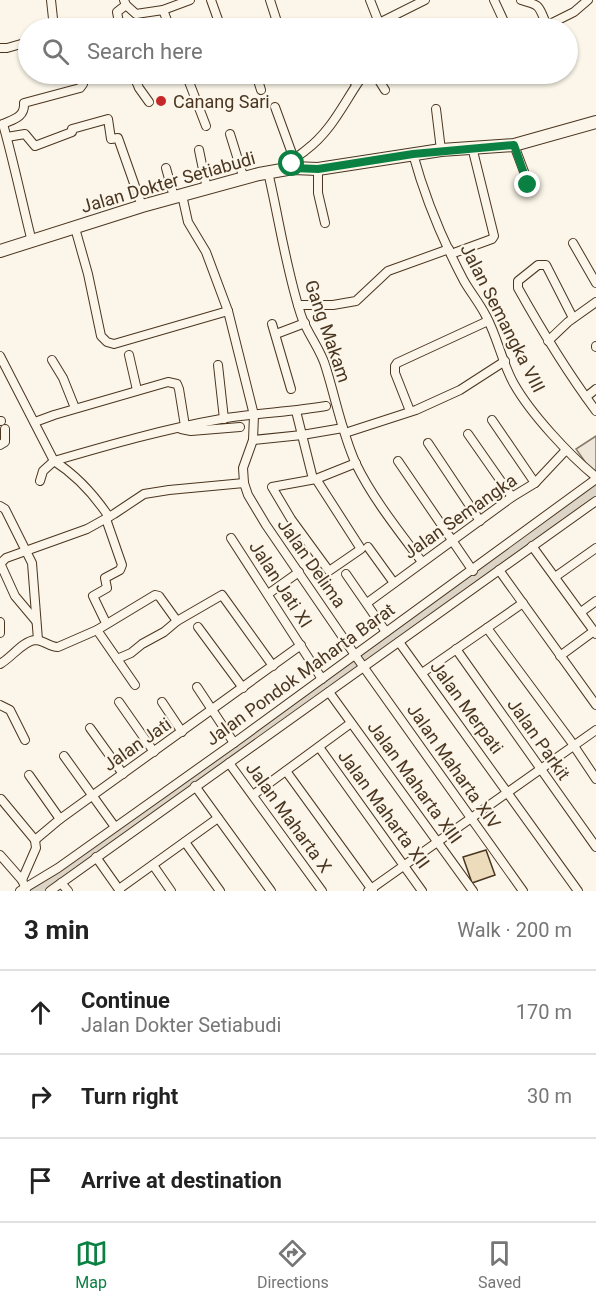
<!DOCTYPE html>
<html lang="en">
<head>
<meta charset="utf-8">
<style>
	:root { --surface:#fff; --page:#f2f2f2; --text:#222; --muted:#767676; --line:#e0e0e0; --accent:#0b8043 }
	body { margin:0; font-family:Roboto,sans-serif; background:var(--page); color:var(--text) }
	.stop { position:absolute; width:18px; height:18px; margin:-14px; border:4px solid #0b8043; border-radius:50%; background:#fff }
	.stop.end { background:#0b8043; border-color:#fff; box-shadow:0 2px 6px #0008 }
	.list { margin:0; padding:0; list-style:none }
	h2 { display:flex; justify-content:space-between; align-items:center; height:78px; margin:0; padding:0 24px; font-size:26px }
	h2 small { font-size:20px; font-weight:400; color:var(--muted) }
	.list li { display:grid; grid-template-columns:39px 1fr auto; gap:18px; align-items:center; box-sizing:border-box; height:84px; padding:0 24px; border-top:2px solid var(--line) }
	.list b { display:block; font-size:22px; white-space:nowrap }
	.list p { margin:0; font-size:20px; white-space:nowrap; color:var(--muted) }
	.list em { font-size:20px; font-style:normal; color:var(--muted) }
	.icon { flex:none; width:33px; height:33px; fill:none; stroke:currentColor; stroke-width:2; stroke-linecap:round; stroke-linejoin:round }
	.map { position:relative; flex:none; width:596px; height:891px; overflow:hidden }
	.search { position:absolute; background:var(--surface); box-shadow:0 2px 4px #0004; left:18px; right:18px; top:18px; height:66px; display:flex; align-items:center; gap:15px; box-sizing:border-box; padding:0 21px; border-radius:33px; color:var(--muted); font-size:22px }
	.sheet { height:330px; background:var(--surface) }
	nav { display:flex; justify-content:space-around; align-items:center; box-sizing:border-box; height:84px; border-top:2px solid var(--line); background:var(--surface); font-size:16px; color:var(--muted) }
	nav a { display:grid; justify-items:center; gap:3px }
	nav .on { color:var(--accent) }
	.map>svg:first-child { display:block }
	.green { fill:#ede6d9; stroke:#887966; stroke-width:1.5 }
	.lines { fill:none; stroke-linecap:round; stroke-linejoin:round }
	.river { stroke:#dcd4c6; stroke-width:16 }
	.building { fill:#ecdcbc; stroke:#4a3520; stroke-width:1.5 }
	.street-casing { stroke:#4a3520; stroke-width:10 }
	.secondary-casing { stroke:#4a3520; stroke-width:14 }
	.street { stroke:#fbf6e9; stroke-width:8 }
	.secondary { stroke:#fbf6e9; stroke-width:12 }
	.route { stroke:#0b8043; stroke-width:8 }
	.poi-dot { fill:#c62828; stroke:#fbf6e9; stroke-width:2 }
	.labels { text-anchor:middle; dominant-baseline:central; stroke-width:4.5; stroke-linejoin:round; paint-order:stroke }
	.poi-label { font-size:18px; fill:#4a3520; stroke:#fbf6e9; text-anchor:start }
	.street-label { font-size:18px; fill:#4a3520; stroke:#fbf6e9 }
</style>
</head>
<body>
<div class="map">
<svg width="596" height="891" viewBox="0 0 596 891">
	<rect width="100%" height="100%" fill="#fbf6e9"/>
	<polygon class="green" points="596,436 596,471 593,473 576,449"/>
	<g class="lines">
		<polyline class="river" points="39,891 410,627 596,491"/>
	</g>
	<polygon class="building" points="486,850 495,875 472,883 463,857"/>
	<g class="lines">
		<defs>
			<g id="street">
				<polyline points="51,0 54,28"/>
				<polyline points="124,0 126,5 136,14 163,10 190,0"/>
				<polyline points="211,0 221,28"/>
				<polyline points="270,0 279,28"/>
				<polyline points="370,0 381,28"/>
				<polyline points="494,0 507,28"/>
				<path d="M521,0C542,6 538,5 547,26"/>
				<polyline points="163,10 170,28"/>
				<polyline points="379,23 425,0"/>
				<polyline points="120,28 117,12 126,5"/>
				<polyline points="490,28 504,22"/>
				<polyline points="542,28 574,12 588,0"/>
				<polyline points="0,48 7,48 28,42"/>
				<polyline points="133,74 139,88 149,102"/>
				<polyline points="186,74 206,126"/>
				<polyline points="256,74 261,90"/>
				<polyline points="349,74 356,84"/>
				<polyline points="375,74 385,90"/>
				<polyline points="275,107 294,159"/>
				<polyline points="436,109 441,150"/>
				<path d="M3,124C14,163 22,202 32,242"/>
				<path d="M3,124C14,119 25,117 24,103L80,88L83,84L79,74"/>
				<polyline points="230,134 244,179"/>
				<polyline points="7,137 25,134 35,146 72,132 72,129 108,119 111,139 118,138 142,206"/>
				<polyline points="514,145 529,185"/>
				<polyline points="199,150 207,189"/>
				<path d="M413,154C425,198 443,241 464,281C471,293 480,304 486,316C498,338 502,363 514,384C531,414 569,455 596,477"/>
				<polyline points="166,168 174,197"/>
				<path d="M293,168C291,159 299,156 306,150C333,130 345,100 364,74"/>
				<polyline points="318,169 318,193 325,223"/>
				<path d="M268,172C279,219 286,269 301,315C307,334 321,349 326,368C336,400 342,433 356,464C373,499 399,531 422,562"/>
				<polyline points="182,195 188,222 206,252 228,311 254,415 253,440 243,468 244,483 248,495 266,525 355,655 523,891"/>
				<polyline points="75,228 88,274 101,336 107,342 114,344 228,311"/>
				<polyline points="573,243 596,283"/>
				<polyline points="451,254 492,239 494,236 472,147"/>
				<polyline points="298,305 333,305 356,301 388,271 449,249"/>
				<path d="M573,318L546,265H538L518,281V288C542,331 567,372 596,411"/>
				<polyline points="272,324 291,389"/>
				<polyline points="276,334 305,323"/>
				<polyline points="548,341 568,322 596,302"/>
				<polyline points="596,347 596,346"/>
				<polyline points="129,355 137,390"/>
				<path d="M0,356L54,461C76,475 95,496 109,517"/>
				<polyline points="52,360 63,378 75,408"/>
				<polyline points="218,365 224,419"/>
				<polyline points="586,397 596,389"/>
				<polyline points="296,411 313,479"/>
				<polyline points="410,411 395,373 395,366 397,363 488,321"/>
				<polyline points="492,420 535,483"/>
				<polyline points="0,421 1,421"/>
				<polyline points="35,422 54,415 168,382 177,384 179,389 185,426"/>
				<polyline points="181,429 191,431 240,427"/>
				<polyline points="345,433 416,410 460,390 505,361"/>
				<polyline points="468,434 512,497"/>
				<polyline points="253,440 302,435 343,428"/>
				<polyline points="428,443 480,521"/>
				<polyline points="0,445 5,442 5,429"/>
				<polyline points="398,461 473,571"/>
				<polyline points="316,479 361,549 329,571 291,519 272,487 316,479 356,463"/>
				<path d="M40,481L43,471L54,461C109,445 164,429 221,419C256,413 291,412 326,406"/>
				<polyline points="0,506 5,509 32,563 38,640"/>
				<polyline points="106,519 122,565 120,570 105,578 107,588 93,596 106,623"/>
				<polyline points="231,538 322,679"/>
				<polyline points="532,546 596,634"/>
				<polyline points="368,547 394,583"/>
				<polyline points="0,563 15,596 36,621"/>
				<polyline points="0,564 6,558 87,529 114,514 144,494 169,490 244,483"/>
				<polyline points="499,570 596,705"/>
				<polyline points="346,574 386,632"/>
				<polyline points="555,577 596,548"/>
				<polyline points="268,594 299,572"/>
				<polyline points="367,603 512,497 535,483 566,450"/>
				<polyline points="581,612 596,601"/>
				<polyline points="0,622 0,633"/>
				<polyline points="198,627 243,688"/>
				<polyline points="487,628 570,740 596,779"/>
				<polyline points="97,630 135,685"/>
				<polyline points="399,642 578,891"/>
				<polyline points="456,649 596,847"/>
				<polyline points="560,656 594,631"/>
				<polyline points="117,659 131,653 142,644 164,632 177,621 222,595 273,666"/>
				<path d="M0,664C11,658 23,641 35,640C44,640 49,647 58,647L97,630L155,595L159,596L177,621"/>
				<polyline points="422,673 523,603"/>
				<polyline points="197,687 234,743"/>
				<polyline points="329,692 473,891"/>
				<polyline points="119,702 154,752"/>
				<polyline points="162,702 182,732"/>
				<polyline points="0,705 10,710 25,740"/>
				<polyline points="90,728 123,774"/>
				<polyline points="319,747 422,891"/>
				<polyline points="64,756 115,827"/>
				<polyline points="229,763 322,891"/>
				<polyline points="286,771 373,891"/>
				<polyline points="29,775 60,819"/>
				<polyline points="195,786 271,891"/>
				<polyline points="253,795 351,723"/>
				<polyline points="1,799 35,840"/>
				<polyline points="35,840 60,819 301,645"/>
				<polyline points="185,842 220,891"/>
				<polyline points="0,855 22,880"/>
				<polyline points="96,857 120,891"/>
				<polyline points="153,865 171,891"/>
				<polyline points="61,883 68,891"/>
				<polyline points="26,889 22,880 36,848 35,840"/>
				<polyline points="119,889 218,818"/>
				<polyline points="20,891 58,868 234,743 596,479"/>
				<polyline points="50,891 596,501"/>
				<polyline points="368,891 596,730"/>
			</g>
			<polyline id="secondary" points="0,251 142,206 259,174 293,168 318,169 441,150 514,145 596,122"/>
		</defs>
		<use href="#street" class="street-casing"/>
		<use href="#secondary" class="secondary-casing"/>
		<use href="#street" class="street"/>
		<use href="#secondary" class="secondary"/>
	</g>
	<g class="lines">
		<polyline class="route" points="292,164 293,168 318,169 413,154 514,145 528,185"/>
	</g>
	<circle class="poi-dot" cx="161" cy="101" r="6"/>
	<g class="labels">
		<g class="poi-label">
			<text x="173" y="101">Canang Sari</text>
		</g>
		<g class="street-label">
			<text transform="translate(168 182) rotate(-16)">Jalan Dokter Setiabudi</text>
			<text transform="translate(503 318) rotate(63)">Jalan Semangka VIII</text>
			<text transform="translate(328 331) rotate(71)">Gang Makam</text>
			<text transform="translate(460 516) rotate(-35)">Jalan Semangka</text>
			<text transform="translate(312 563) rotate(55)">Jalan Delima</text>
			<text transform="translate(281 584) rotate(57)">Jalan Jati XI</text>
			<text transform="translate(300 674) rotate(-36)">Jalan Pondok Maharta Barat</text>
			<text transform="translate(467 707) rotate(54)">Jalan Merpati</text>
			<text transform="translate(539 739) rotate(55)">Jalan Parkit</text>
			<text transform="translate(137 744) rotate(-35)">Jalan Jati</text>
			<text transform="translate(454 766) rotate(55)">Jalan Maharta XIV</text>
			<text transform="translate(415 782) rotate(54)">Jalan Maharta XIII</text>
			<text transform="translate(384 809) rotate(54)">Jalan Maharta XII</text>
			<text transform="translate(289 817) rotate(54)">Jalan Maharta X</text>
		</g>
	</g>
</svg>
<div class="stop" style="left:292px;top:164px"></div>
<div class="stop end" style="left:528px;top:185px"></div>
<div class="search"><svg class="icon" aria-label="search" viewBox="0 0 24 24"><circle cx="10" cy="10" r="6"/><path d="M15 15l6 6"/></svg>Search here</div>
</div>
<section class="sheet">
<h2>3 min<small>Walk · 200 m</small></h2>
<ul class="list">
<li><svg class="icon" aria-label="ahead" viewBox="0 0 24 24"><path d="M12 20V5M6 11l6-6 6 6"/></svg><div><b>Continue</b><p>Jalan Dokter Setiabudi</p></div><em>170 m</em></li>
<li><svg class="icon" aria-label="right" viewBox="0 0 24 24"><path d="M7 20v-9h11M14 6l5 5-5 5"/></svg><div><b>Turn right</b></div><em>30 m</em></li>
<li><svg class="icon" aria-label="arrive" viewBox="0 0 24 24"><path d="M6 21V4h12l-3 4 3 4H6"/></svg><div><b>Arrive at destination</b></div></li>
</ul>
</section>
<nav>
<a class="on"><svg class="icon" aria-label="map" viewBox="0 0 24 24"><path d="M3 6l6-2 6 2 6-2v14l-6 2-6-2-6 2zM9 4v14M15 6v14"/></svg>Map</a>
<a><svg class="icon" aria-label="directions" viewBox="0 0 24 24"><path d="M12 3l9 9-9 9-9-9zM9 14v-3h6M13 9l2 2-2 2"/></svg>Directions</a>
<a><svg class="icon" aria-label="saved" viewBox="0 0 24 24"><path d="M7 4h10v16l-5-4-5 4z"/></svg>Saved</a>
</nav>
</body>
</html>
